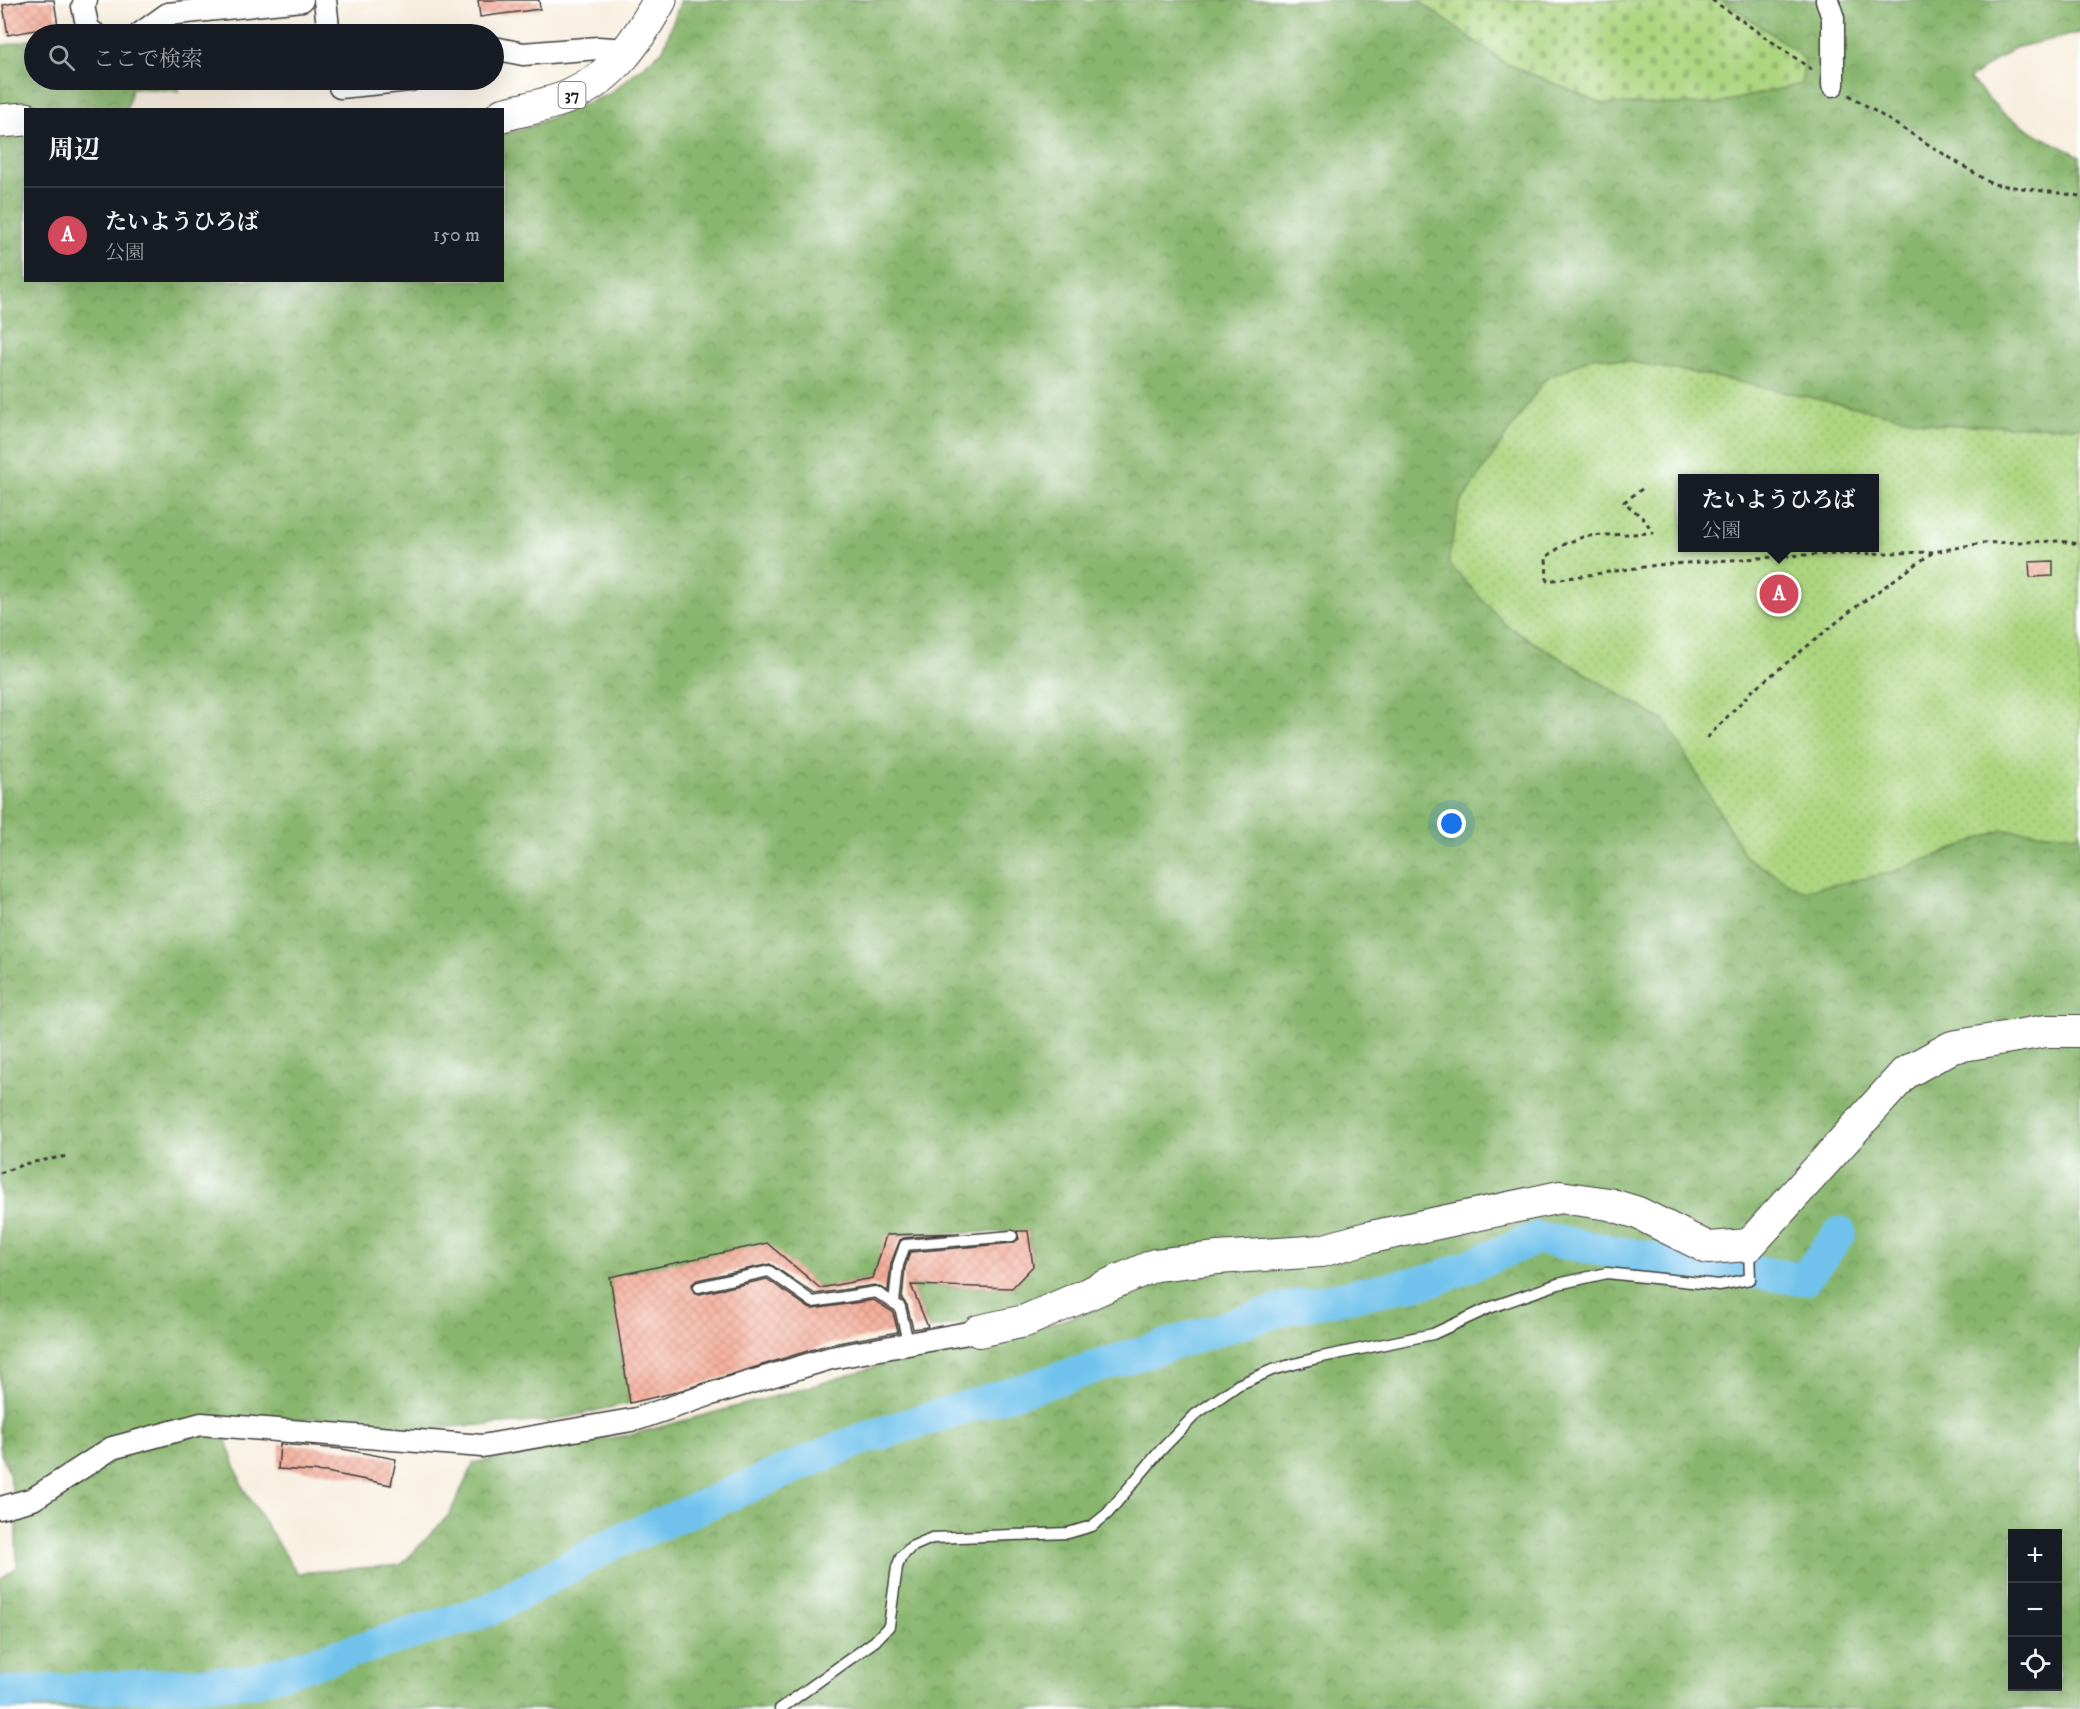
<!DOCTYPE html>
<html lang="ja">
<head>
<meta charset="utf-8">
<style>
	:root { --surface:#171b24; --page:#242831; --text:#f1f3f6; --muted:#9ea1a6; --line:#363941; --accent:#d1495b }
	body { margin:0; font-family:"IM FELL DW Pica","Noto Serif JP",serif; background:var(--page); color:var(--text) }
	.controls { position:absolute; right:18px; bottom:18px; display:grid; overflow:hidden; border-radius:0px; box-shadow:0 6px 24px #0002 }
	.controls button { width:54px; height:54px; display:grid; place-items:center; padding:0; border:0; border-bottom:2px solid var(--line); background:var(--surface); color:var(--text); font:30px sans-serif }
	.you { position:absolute; left:1452px; top:824px; width:21px; height:21px; margin:-15px; border:4px solid #fff; border-radius:50%; background:#1a73e8; box-shadow:0 0 0 9px #1a73e833 }
	.badge { display:grid; place-items:center; width:39px; height:39px; border-radius:50%; background:var(--accent); color:#fff; font-size:20px; font-weight:700 }
	.pin { position:absolute; translate:-50% -50%; border:3px solid #fff; box-shadow:0 2px 6px #0006 }
	.popup { position:absolute; left:1678px; top:474px; width:201px; height:78px; box-sizing:border-box; display:grid; place-content:center; border-radius:0px; background:var(--surface); filter:drop-shadow(0 2px 4px #0005); font-size:20px; white-space:nowrap; color:var(--muted) }
	.popup b { font-size:22px; color:var(--text) }
	.popup::after { content:''; position:absolute; left:50%; top:100%; margin-left:-12px; border:12px solid transparent; border-top-color:var(--surface) }
	.list { margin:0; padding:0; list-style:none }
	h2 { display:flex; justify-content:space-between; align-items:center; height:78px; margin:0; padding:0 24px; font-size:26px }
	h2 small { font-size:20px; font-weight:400; color:var(--muted) }
	.list li { display:grid; grid-template-columns:39px 1fr auto; gap:18px; align-items:center; box-sizing:border-box; height:96px; padding:0 24px; border-top:2px solid var(--line) }
	.list b { display:block; font-size:22px; white-space:nowrap }
	.list p { margin:0; font-size:20px; white-space:nowrap; color:var(--muted) }
	.list em { font-size:20px; font-style:normal; color:var(--muted) }
	.icon { flex:none; width:33px; height:33px; fill:none; stroke:currentColor; stroke-width:2; stroke-linecap:round; stroke-linejoin:round }
	.map { position:relative; flex:none; width:2080px; height:1709px; overflow:hidden }
	.search { position:absolute; background:var(--surface); box-shadow:0 6px 24px #0002; left:24px; top:24px; width:480px; height:66px; display:flex; align-items:center; gap:15px; box-sizing:border-box; padding:0 21px; border-radius:33px; color:var(--muted); font-size:22px }
	.panel { position:absolute; background:var(--surface); box-shadow:0 6px 24px #0002; left:24px; top:108px; width:480px; height:174px; border-radius:0px }
	.map>svg:first-child { display:block }
	.forest { fill:url(#forest-crowns); stroke:#526945; stroke-width:1.5; fill-rule:evenodd }
	.cemetery { fill:url(#cemetery-stones); stroke:#64784e; stroke-width:1.5 }
	.park { fill:url(#park-dots); stroke:#64784e; stroke-width:1.5; fill-rule:evenodd }
	.lines { fill:none; stroke-linecap:round; stroke-linejoin:round }
	.river { stroke:#70c2ec; stroke-width:33 }
	.building { fill:url(#building-cross-hatch) }
	.lane-casing { stroke:#3d3c39; stroke-width:13 }
	.street-casing { stroke:#3d3c39; stroke-width:25 }
	.secondary-casing { stroke:#3d3c39; stroke-width:34 }
	.primary-casing { stroke:#3d3c39; stroke-width:35 }
	.path { stroke:#3d3c39; stroke-width:3; stroke-dasharray:4.5 4.5; stroke-linecap:butt }
	.lane { stroke:#fff; stroke-width:10 }
	.street { stroke:#fff; stroke-width:22 }
	.secondary { stroke:#fff; stroke-width:32 }
	.primary { stroke:#fff; stroke-width:33 }
	.labels { text-anchor:middle; dominant-baseline:central; stroke-width:5; stroke-linejoin:round; paint-order:stroke }
	.shield { fill:#fff; stroke:#606060; stroke-width:1.5 }
	.shield-label { font-size:16px; font-weight:bold; fill:#1c1c1c }
</style>
</head>
<body>
<div class="map">
<svg width="2080" height="1709" viewBox="0 0 2080 1709">
	<defs>
		<pattern id="forest-crowns" width="20" height="18" patternUnits="userSpaceOnUse" patternTransform="scale(1.5)"><rect width="20" height="18" fill="#89b66e"/><path d="M2 6a3 3 0 1 1 6 0M12 15a3 3 0 1 1 6 0" fill="none" stroke="#6f935a"/></pattern>
		<pattern id="cemetery-stones" width="16" height="16" patternUnits="userSpaceOnUse" patternTransform="scale(1.5)"><rect width="16" height="16" fill="#acd580"/><path d="M2 7V4a2 2 0 0 1 4 0v3zM10 15v-3a2 2 0 0 1 4 0v3z" fill="#93b66e"/></pattern>
		<pattern id="park-dots" width="8" height="8" patternUnits="userSpaceOnUse" patternTransform="scale(1.5)"><rect width="8" height="8" fill="#acd580"/><path d="M2 2h.1M6 6h.1" fill="none" stroke="#93b66e" stroke-width="1.8" stroke-linecap="round"/></pattern>
		<pattern id="building-cross-hatch" width="8" height="8" patternUnits="userSpaceOnUse" patternTransform="scale(1.5)"><rect width="8" height="8" fill="#f5af9c"/><path d="M0 0l8 8M0 8l8-8" fill="none" stroke="#d19686"/></pattern>
	</defs>
	<rect width="100%" height="100%" fill="#fff"/>
	<filter id="ink" filterUnits="userSpaceOnUse"><feTurbulence type="fractalNoise" baseFrequency=".0167" numOctaves="2"/><feDisplacementMap in="SourceGraphic" scale="12" xChannelSelector="R" yChannelSelector="G"/><feConvolveMatrix kernelMatrix="1 2 1 2 8 2 1 2 1" color-interpolation-filters="sRGB"/></filter>
	<filter id="wash" filterUnits="userSpaceOnUse"><feTurbulence type="fractalNoise" baseFrequency=".008" numOctaves="4" result="noise"/><feDisplacementMap in="SourceGraphic" scale="24" xChannelSelector="R" yChannelSelector="G"/><feGaussianBlur stdDeviation="1.35" result="paint"/><feColorMatrix in="noise" values="0 0 0 0 0 0 0 0 0 0 0 0 0 0 0 0 0 1.4 0 .05"/><feComposite in="paint" operator="in"/></filter>
	<g filter="url(#wash)">
		<rect width="100%" height="100%" fill="#f7eede"/>
		<path class="forest" d="M681,0H1418L1505,63L1714,104L1783,42L1722,0H2080V33L2014,48L1969,79L2004,114L2038,135L2080,156V427L1938,425L1700,374L1595,356L1545,379L1459,505L1507,626L1666,722L1746,856L1890,873L2002,830L2080,835V1709H0V1579L17,1567C16,1537 17,1477 0,1453V46L34,39V80H176L179,91L132,88L127,109L26,110V280H502L503,133L521,130L609,94L663,50ZM1028,1231L1033,1266L1012,1288L911,1285L929,1329L1020,1315L1153,1281L1106,1306L1004,1339L898,1360L809,1387L630,1435L559,1445L474,1463L449,1515L401,1565L297,1573L243,1488L218,1418L259,1428L316,1417L395,1443L448,1427L551,1421L630,1403L610,1277L766,1244L820,1288L873,1278L887,1235ZM2012,1534H2058V1686H2012Z"/>
		<polygon class="cemetery" points="1418,0 1722,0 1783,42 1805,60 1801,84 1714,104 1603,104 1505,63"/>
		<path class="park" d="M1595,356L1700,374L1938,425L2080,427V835L2002,830L1890,873L1802,891L1746,857L1666,722L1507,626L1448,563L1459,505L1545,379ZM1683,478H1875V548H1683Z"/>
		<g class="lines">
			<polyline class="river" points="0,1693 253,1681 487,1611 612,1544 859,1440 1288,1308 1437,1279 1537,1238 1672,1262 1804,1279 1840,1233"/>
		</g>
		<g id="blocks">
			<g class="building">
				<polygon points="29,0 54,0 58,26 8,35 3,5"/>
				<polygon points="478,0 539,0 540,9 480,17"/>
				<polygon points="2053,561 2053,576 2030,577 2029,562"/>
				<polygon points="1017,1231 1028,1231 1033,1266 1012,1288 911,1285 928,1327 913,1329 907,1305 902,1299 905,1267 910,1252 1013,1243 1019,1239"/>
				<polygon points="960,1233 904,1238 900,1240 891,1263 888,1291 875,1285 815,1294 770,1264 697,1280 692,1284 692,1289 696,1294 700,1294 767,1279 809,1308 813,1309 874,1300 893,1312 898,1332 827,1345 672,1393 630,1403 610,1277 767,1243 820,1288 873,1278 886,1235"/>
				<polygon points="280,1444 342,1449 396,1459 391,1485 326,1472 278,1469"/>
			</g>
		</g>
	</g>
	<g filter="url(#ink)">
		<use href="#blocks" fill-opacity="0" stroke="#3d3c39" stroke-width="1.5"/>
		<g class="lines">
			<defs>
				<g id="lane">
					<polyline points="699,1287 769,1271 813,1302 876,1292 900,1307 908,1343"/>
					<polyline points="894,1303 898,1265 905,1245 1012,1236"/>
					<polyline points="780,1709 875,1641 889,1626 897,1567 901,1557 911,1547 932,1538 1068,1533 1092,1526 1107,1514 1159,1452 1196,1414 1238,1385 1272,1370 1317,1358 1433,1334 1489,1308 1558,1284 1607,1273 1719,1285 1750,1279 1749,1248"/>
				</g>
				<g id="street">
					<polyline points="86,0 83,6 88,29 95,34"/>
					<polyline points="325,0 328,27"/>
					<polyline points="1827,0 1833,18 1833,85"/>
					<polyline points="140,34 168,14 302,0"/>
					<polyline points="494,48 523,54 598,48 629,50"/>
					<polyline points="340,87 410,80"/>
					<polyline points="0,1508 33,1499 112,1448 201,1424 482,1446 637,1419 711,1394 831,1358 979,1331"/>
				</g>
				<polyline id="secondary" points="979,1331 1025,1321 1155,1265 1218,1258 1321,1251 1367,1238 1560,1197 1609,1204 1638,1213 1708,1248 1749,1245 1905,1073 1952,1047 2046,1031 2080,1031"/>
				<g id="primary">
					<path d="M502,115C524,109 549,105 570,96C613,77 638,40 660,0"/>
					<polyline points="0,121 26,119"/>
				</g>
			</defs>
			<use href="#lane" class="lane-casing"/>
			<use href="#street" class="street-casing"/>
			<use href="#secondary" class="secondary-casing"/>
			<use href="#primary" class="primary-casing"/>
			<g class="path">
				<polyline points="1712,0 1814,71"/>
				<polyline points="1849,95 1992,184 2080,196"/>
				<polyline points="1642,489 1624,502 1645,520 1653,533 1585,536 1565,544 1546,557 1547,581 1657,565 1803,555 1934,552 1982,543 2060,541 2080,544"/>
				<polyline points="1707,738 1752,691 1853,609 1932,553"/>
				<polyline points="0,1173 28,1163 68,1156"/>
			</g>
			<use href="#lane" class="lane"/>
			<use href="#street" class="street"/>
			<use href="#secondary" class="secondary"/>
			<use href="#primary" class="primary"/>
		</g>
	</g>
	<g class="labels">
		<rect class="shield" x="558.5" y="82" width="27" height="26" rx="4.5"/>
		<g class="shield-label">
			<text x="572" y="95">37</text>
		</g>
	</g>
</svg>
<div class="controls">
<button>+</button>
<button>−</button>
<button><svg class="icon" aria-label="locate" viewBox="0 0 24 24"><circle cx="12" cy="12" r="6"/><path d="M12 2v4M12 18v4M2 12h4M18 12h4"/></svg></button>
</div>
<div class="you"></div>
<div class="pin badge" style="left:1779px;top:594px">A</div>
<div class="popup"><b>たいようひろば</b>公園</div>
<div class="search"><svg class="icon" aria-label="search" viewBox="0 0 24 24"><circle cx="10" cy="10" r="6"/><path d="M15 15l6 6"/></svg>ここで検索</div>
<section class="panel">
<h2>周辺<small></small></h2>
<ul class="list">
<li><span class="badge">A</span><div><b>たいようひろば</b><p>公園</p></div><em>150 m</em></li>
</ul>
</section>
</div>
</body>
</html>
